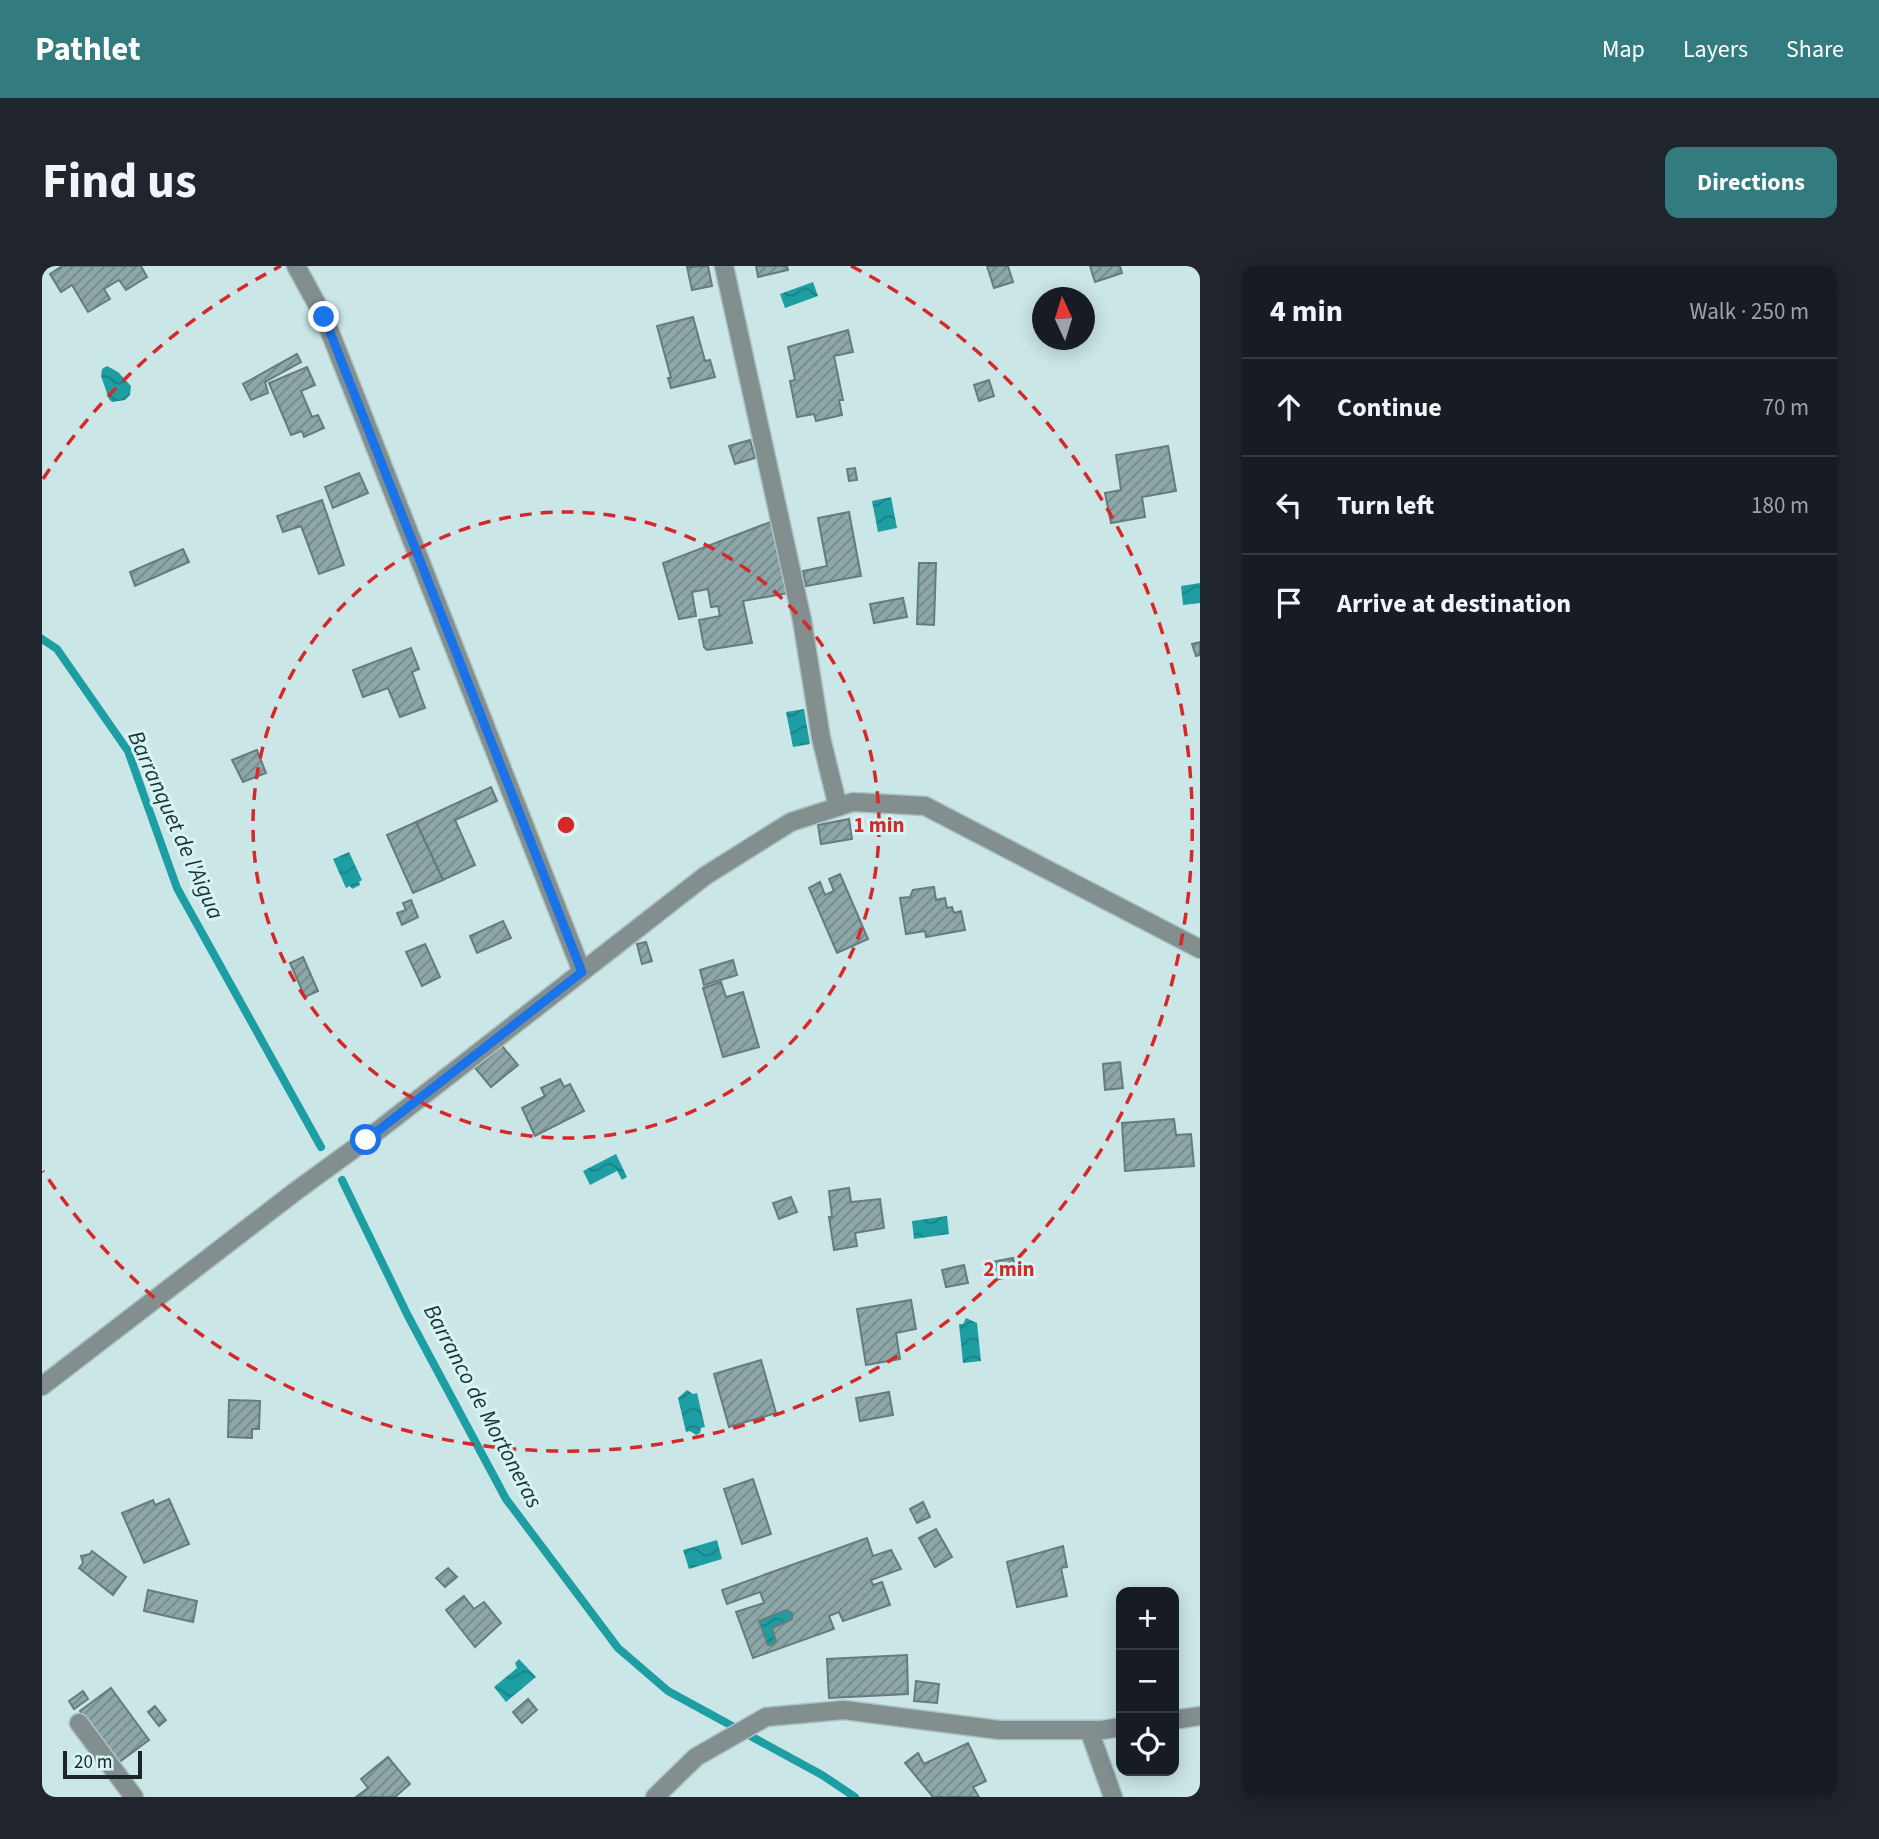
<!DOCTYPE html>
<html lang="en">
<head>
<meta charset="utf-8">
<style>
	:root { --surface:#171b24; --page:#20242c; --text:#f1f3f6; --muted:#9ea1a6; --line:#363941; --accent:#327b7e }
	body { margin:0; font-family:"Source Sans 3",sans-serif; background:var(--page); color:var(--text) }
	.controls { position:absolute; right:21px; bottom:21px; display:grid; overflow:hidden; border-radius:14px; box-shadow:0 4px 18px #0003 }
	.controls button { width:63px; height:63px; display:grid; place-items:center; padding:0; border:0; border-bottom:2px solid var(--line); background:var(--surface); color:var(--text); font:35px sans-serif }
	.compass { position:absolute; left:990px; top:21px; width:63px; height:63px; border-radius:50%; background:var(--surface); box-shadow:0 4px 18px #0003; rotate:356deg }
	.scale { position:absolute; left:21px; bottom:18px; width:79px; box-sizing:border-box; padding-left:7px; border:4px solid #1b2525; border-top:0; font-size:19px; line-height:24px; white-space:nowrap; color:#1b2525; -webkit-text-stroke:5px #d8f3f4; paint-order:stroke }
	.stop { position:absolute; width:21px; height:21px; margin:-16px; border:5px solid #1a73e8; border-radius:50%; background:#fff }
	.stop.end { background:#1a73e8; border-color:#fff; box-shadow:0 2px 7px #0008 }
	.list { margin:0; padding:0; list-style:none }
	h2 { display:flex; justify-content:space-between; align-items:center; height:91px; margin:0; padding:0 28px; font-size:30px }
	h2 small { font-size:23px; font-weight:400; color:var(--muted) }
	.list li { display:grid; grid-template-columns:46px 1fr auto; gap:21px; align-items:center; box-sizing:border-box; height:98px; padding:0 28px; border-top:2px solid var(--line) }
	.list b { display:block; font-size:26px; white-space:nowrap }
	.list em { font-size:23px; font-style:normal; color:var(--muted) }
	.icon { flex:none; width:38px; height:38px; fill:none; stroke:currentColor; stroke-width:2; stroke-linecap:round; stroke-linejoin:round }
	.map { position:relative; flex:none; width:1158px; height:1531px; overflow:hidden; border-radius:14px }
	header { display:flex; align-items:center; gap:42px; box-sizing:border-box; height:98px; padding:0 35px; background:var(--accent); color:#fff }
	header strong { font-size:33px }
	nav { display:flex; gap:38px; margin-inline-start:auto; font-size:24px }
	.intro { display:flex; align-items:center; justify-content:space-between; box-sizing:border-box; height:168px; padding:0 42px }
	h1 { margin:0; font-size:49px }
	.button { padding:18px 32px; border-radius:14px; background:var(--accent); color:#fff; font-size:24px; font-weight:700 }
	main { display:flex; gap:42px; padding:0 42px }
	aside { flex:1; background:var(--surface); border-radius:14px; box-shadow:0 4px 18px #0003 }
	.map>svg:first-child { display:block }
	.water { fill:url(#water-waves) }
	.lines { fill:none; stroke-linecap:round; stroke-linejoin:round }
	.stream { stroke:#1c9ea3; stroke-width:8 }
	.building { fill:url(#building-hatch); stroke:#647c7d; stroke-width:2; fill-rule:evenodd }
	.minor-casing { stroke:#abc3c4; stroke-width:21 }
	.minor { stroke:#838e8e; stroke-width:18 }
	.route { stroke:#1a73e8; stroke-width:9 }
	.ring { fill:none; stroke:#d62828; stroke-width:3.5; stroke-dasharray:12 9 }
	.labels { text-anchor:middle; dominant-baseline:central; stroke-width:6; stroke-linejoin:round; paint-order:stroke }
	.water-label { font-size:23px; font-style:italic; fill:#193233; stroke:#d8f3f4 }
	.centre { fill:#d62828; stroke:#d8f3f4; stroke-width:3.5 }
	.ring-label { font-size:21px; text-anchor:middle; font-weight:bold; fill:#d62828; stroke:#d8f3f4; stroke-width:6; stroke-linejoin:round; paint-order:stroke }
</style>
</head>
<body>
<header>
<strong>Pathlet</strong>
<nav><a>Map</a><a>Layers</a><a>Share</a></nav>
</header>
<div class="intro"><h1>Find us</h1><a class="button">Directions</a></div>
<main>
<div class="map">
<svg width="1158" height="1531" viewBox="0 0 1158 1531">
	<defs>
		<pattern id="water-waves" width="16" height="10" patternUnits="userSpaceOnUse" patternTransform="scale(1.75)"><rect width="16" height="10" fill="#1c9ea3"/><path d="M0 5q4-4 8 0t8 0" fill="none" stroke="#188185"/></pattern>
		<pattern id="building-hatch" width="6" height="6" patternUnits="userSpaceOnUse" patternTransform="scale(1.75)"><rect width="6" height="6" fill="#8da6a7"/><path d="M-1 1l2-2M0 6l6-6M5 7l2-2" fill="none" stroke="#728788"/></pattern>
	</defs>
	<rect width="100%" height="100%" fill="#cbe6e7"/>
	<g class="water">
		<polygon points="771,16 776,30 743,42 738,28"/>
		<polygon points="65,100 76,106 89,120 88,129 83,134 70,136 67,133 59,110 60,103"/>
		<polygon points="849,231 855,262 836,266 830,235"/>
		<polygon points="1158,317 1158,337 1141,339 1139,320"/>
		<polygon points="762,443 768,478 751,481 744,446"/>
		<polygon points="307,586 320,614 317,616 318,619 310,623 308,620 304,622 291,593"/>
		<polygon points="574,888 585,911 580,914 575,905 548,919 541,905"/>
		<polygon points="905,950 907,968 872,973 870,955"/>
		<polygon points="924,1052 935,1057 939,1095 921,1097 917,1058 921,1058"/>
		<polygon points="645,1124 651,1128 655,1127 663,1161 659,1162 658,1167 654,1169 648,1165 644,1166 636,1132"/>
		<polygon points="675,1274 680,1293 647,1303 641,1284"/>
		<polygon points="744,1344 750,1347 750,1353 731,1362 734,1375 730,1379 726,1379 717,1355"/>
		<polygon points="477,1393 494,1411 464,1436 452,1421 475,1402 473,1397"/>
	</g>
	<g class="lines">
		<g class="stream">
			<polyline points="0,373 15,383 86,485 135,622 279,881"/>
			<polyline points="300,914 366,1050 464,1233 576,1382 626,1425 780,1509 813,1531"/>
		</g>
	</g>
	<g class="building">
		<polygon points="20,0 99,0 105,11 84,24 77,14 62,23 68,33 46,46 30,19 19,26 8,8"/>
		<polygon points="666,0 670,20 650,24 645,1"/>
		<polygon points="714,0 745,0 746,4 716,11"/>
		<polygon points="945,0 966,0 971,16 952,22"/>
		<polygon points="1048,0 1078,0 1080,7 1053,16"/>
		<polygon points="651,51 663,95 668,94 673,111 629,122 626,112 629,112 615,60"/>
		<polygon points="806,64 811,86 792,90 801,134 797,134 800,149 774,155 772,148 755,151 748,115 753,114 746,81"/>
		<polygon points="255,88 259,96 223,116 226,127 209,134 201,118"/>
		<polygon points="265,101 273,119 259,125 270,151 276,149 282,162 262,171 260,165 249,169 227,117"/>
		<polygon points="947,114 952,130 937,135 932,119"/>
		<polygon points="708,174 713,192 693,198 687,180"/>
		<polygon points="1126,180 1134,225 1100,231 1103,251 1069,257 1063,227 1079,224 1074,189"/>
		<polygon points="813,202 815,214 807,215 805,203"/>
		<polygon points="317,207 326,227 291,242 283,221"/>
		<polygon points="280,234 302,299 277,308 259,260 241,266 235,250"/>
		<polygon points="807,246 819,310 764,320 761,305 785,300 776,252"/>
		<polygon points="731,255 747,327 701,335 710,377 665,384 662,381 657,354 678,350 676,340 669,341 666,323 650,326 654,350 637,353 621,297"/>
		<polygon points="141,283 147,296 93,320 88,306"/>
		<polygon points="877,297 894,297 892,359 875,358"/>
		<polygon points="861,332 865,351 832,357 828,338"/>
		<polygon points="1158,376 1158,389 1154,390 1150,378"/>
		<polygon points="369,382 377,403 370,406 383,442 358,451 346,422 321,431 311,404"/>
		<polygon points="215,484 224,507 201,516 190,494"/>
		<polygon points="449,521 455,535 413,554 433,599 401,614 374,556"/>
		<polygon points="807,553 810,573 779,578 776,559"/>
		<polygon points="374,556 401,614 371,627 345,569"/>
		<polygon points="798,608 826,673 795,687 767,622 778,616 783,629 792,625 787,613"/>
		<polygon points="892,621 894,634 903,632 905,642 910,641 912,647 919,645 923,664 884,671 883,665 864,668 858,632 868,631 871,624"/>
		<polygon points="369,634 376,651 360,659 355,647 364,644 361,637"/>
		<polygon points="461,655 469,672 435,687 428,670"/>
		<polygon points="604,676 610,695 600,698 595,678"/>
		<polygon points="383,678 398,711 380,720 364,686"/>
		<polygon points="261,691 276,725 263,731 248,697"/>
		<polygon points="691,694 695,709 662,719 658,704"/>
		<polygon points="679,716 684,731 701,726 717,781 681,791 661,722"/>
		<polygon points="460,780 476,799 449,821 433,802"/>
		<polygon points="1078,796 1081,822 1063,824 1061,798"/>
		<polygon points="518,813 522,821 528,818 542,845 493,870 480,842 503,830 499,822"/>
		<polygon points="1132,853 1134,869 1149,868 1152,900 1083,905 1080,857"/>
		<polygon points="807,922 809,936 838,933 842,962 813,967 815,980 792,984 787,951 790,951 787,925"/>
		<polygon points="749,931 755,946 737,953 731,937"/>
		<polygon points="971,992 975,1009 953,1014 950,996"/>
		<polygon points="922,999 926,1017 904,1021 900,1004"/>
		<polygon points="869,1034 874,1063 854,1067 858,1093 824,1099 815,1043"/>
		<polygon points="719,1094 734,1147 687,1161 672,1108"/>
		<polygon points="847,1126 851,1149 818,1155 814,1132"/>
		<polygon points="187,1134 218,1135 217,1163 210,1163 210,1172 186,1171"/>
		<polygon points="711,1213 729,1268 700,1278 682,1223"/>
		<polygon points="127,1233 147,1278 102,1297 80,1247 111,1234 113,1239"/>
		<polygon points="881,1236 888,1251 875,1257 868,1243"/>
		<polygon points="894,1263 910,1291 893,1301 877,1272"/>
		<path d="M825,1272L831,1290L849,1284L859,1303L829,1314L831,1319L840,1316L848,1339L801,1355L797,1346L787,1350L792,1363L711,1392L694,1346L722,1337L718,1326L685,1338L680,1324ZM744,1344L750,1347V1353L730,1362L734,1375L730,1379H726L717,1355Z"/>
		<polygon points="1021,1280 1025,1301 1019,1302 1025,1330 975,1341 965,1296"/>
		<polygon points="50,1285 84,1311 71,1329 37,1302 41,1297 39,1290 48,1288"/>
		<polygon points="406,1302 415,1311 403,1321 394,1312"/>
		<polygon points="106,1324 155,1335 151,1356 102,1345"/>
		<polygon points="422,1330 432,1343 442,1336 459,1357 433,1381 404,1344"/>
		<polygon points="865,1389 866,1428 787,1432 785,1393"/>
		<polygon points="874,1415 897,1418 895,1437 872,1435"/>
		<polygon points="69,1422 107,1474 76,1497 38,1445"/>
		<polygon points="41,1425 46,1433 32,1443 27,1435"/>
		<polygon points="486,1433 495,1444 480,1457 471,1446"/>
		<polygon points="113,1440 124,1454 117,1460 106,1446"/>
		<polygon points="926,1477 944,1515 931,1521 937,1531 891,1531 863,1497 876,1487 882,1498"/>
		<polygon points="346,1491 368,1518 353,1531 314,1531 326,1522 319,1513"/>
	</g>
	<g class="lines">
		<defs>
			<g id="minor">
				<polyline points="254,0 282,51 540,706"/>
				<polyline points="682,0 760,354 779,472 796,541"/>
				<polyline points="0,1120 254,925 324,874 663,610 749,556 811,536 883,540 1158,683"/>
				<polyline points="1132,1454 1158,1450"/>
				<polyline points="37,1457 92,1531"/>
				<polyline points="1047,1464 1071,1531"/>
				<polyline points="613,1531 654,1491 724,1451 802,1444 957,1464 1060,1464 1079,1461"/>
			</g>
		</defs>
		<use href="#minor" class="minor-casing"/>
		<use href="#minor" class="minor"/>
	</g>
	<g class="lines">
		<polyline class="route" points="282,51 540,706 324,874"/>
	</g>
	<g class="ring">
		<circle cx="524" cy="559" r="313"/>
		<path d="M1 213A627 627 0 0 1 239 0M809 0A627 627 0 1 1 1 905"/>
	</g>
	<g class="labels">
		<g class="water-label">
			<text transform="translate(134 559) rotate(66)">Barranquet de l'Aigua</text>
			<text transform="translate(441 1140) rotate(62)">Barranco de Mortoneras</text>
		</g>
	</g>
	<circle cx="524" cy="559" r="10" class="centre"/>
	<g class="ring-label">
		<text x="837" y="566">1 min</text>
		<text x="967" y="1010">2 min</text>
	</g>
</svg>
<div class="controls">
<button>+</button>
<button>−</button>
<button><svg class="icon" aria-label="locate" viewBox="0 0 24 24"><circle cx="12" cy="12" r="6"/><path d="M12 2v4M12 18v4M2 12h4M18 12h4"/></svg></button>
</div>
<svg class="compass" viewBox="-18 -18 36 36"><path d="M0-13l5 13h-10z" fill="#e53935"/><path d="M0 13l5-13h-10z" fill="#9ea1a6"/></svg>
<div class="scale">20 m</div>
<div class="stop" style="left:324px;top:874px"></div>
<div class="stop end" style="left:282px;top:51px"></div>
</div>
<aside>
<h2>4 min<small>Walk · 250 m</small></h2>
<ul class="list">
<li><svg class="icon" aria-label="ahead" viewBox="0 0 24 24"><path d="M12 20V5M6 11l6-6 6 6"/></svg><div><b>Continue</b></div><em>70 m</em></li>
<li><svg class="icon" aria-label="left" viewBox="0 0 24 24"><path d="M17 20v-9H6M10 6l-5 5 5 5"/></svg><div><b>Turn left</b></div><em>180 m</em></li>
<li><svg class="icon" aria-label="arrive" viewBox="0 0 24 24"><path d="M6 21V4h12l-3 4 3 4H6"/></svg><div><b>Arrive at destination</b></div></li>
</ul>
</aside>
</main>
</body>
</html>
